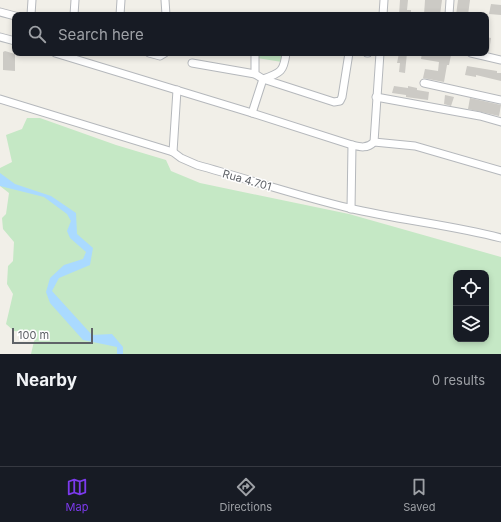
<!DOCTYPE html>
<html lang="en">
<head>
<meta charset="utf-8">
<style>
	:root { --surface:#171b24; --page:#242831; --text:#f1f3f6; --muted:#9ea1a6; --line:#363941; --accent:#7c3aed }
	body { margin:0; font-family:Inter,sans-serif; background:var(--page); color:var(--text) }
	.controls { position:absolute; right:12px; bottom:12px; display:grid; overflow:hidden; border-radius:8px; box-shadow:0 2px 6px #0003 }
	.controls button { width:36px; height:36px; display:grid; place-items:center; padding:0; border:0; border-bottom:1px solid var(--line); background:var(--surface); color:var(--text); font:20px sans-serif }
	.scale { position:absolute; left:12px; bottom:10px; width:81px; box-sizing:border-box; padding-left:4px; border:2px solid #5f6368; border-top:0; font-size:11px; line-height:14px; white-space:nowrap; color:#5f6368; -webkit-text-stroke:3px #fff; paint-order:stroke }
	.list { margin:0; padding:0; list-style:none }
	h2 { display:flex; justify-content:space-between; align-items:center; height:52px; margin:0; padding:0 16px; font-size:17px }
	h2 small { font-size:13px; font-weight:400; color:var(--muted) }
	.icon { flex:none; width:22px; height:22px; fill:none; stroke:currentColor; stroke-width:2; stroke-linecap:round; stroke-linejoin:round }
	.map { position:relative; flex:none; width:501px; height:354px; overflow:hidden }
	.search { position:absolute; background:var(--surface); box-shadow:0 2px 6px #0003; left:12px; right:12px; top:12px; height:44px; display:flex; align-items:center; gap:10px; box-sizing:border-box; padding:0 14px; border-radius:8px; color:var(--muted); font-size:15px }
	.sheet { height:112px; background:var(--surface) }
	nav { display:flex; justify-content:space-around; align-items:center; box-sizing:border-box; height:56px; border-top:1px solid var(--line); background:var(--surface); font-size:11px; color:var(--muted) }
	nav a { display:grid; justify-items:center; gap:2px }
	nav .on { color:var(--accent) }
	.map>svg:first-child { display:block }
	.green { fill:#c5e8c5; fill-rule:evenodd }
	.water { fill:#aadaff }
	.building { fill:#cccac5 }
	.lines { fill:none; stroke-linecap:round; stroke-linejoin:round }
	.minor-casing { stroke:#b5b8bc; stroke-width:9 }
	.minor { stroke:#fff; stroke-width:7 }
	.labels { text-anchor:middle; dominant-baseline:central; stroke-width:3; stroke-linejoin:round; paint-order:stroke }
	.street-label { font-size:11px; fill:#5f6368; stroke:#fff }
</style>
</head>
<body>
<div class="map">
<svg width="501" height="354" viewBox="0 0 501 354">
	<rect width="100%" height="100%" fill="#f1efe8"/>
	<g class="green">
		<polygon points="257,53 283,53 282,62 257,58"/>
		<path d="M27,118H40L116,145L166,160L171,171L200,183L349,214L501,257V354H31L36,333L14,331L6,324L13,294L7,284L8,266L13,261L14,242L3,229L2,218L6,214L9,193L0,186V168L12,162L6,135L22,129ZM456,273H486V339H456Z"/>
	</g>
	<polygon class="water" points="0,173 15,184 51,196 76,213 77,234 93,248 90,265 59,278 52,291 92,335 112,334 123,347 123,354 117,354 117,347 83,340 50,303 46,292 50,278 64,265 83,259 86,252 70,238 67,231 71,221 67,214 44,197 0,186"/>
	<g class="building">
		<polygon points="400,0 408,0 407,10 411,10 411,15 399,15"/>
		<polygon points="425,0 442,0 440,15 424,15"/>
		<polygon points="458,0 470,0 468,15 456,15"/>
		<polygon points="491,4 501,5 501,15 489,14"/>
		<polygon points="486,37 491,38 489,52 486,51"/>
		<polygon points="5,51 15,54 15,71 3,70 3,52"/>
		<polygon points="399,53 407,53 405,73 399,72 400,63 397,63"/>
		<polygon points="422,53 442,53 451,55 449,65 447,65 444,82 423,78 425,69 438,71 439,62 421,59"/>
		<polygon points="467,66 497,71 497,73 501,73 501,81 476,75 476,77 465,75"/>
		<polygon points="394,86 408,88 408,86 417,88 417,90 429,92 428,100 406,97 406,95 392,93"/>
		<polygon points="445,95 454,97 451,106 444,104"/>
		<polygon points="470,98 501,105 499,116 468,109"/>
	</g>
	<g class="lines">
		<defs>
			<g id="minor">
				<polyline points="165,0 166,15"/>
				<polyline points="0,12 15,16"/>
				<polyline points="31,15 32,0"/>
				<polyline points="74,15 75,0"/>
				<polyline points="120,15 121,0"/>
				<polyline points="383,15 384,0"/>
				<polyline points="449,15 450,0"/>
				<polyline points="0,37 15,41"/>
				<path d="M55,53L252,113L352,145C360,147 367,149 374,142L380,53"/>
				<polyline points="149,53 160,56 165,53"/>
				<polyline points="255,53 255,74 263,79 334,102 340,101 342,97 349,53"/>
				<polyline points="367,53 368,53"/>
				<polyline points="471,53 501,60"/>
				<polyline points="192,63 255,74"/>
				<path d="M263,79C281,73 284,71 286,53"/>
				<polyline points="424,83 501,100"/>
				<polyline points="376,97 480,116 501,122"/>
				<path d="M0,99L173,152L181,158L197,165C248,179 298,196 349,208C399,220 451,225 501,238"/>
				<polyline points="252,113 263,79"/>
				<polyline points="374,142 415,146 501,171"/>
				<polyline points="173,152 177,90"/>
				<polyline points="351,209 352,145"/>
			</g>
		</defs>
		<use href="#minor" class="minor-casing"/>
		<use href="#minor" class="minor"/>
	</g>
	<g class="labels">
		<g class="street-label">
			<text transform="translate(247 180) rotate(16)">Rua 4.701</text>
		</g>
	</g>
</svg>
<div class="controls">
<button><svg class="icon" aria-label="locate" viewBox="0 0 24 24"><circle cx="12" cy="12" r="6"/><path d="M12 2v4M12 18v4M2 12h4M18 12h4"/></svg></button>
<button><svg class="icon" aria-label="layers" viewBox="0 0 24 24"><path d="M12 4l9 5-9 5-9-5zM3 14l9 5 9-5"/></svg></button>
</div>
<div class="scale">100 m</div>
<div class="search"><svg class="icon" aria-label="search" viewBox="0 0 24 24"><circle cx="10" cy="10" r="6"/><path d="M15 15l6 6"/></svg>Search here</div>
</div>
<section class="sheet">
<h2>Nearby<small>0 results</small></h2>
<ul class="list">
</ul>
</section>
<nav>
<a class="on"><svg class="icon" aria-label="map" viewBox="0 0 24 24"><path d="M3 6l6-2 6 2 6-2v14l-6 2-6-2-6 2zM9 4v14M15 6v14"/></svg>Map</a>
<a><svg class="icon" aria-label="directions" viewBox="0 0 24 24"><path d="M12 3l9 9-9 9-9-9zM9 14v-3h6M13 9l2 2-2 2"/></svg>Directions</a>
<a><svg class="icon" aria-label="saved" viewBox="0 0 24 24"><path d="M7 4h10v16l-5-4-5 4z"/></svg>Saved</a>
</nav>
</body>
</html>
